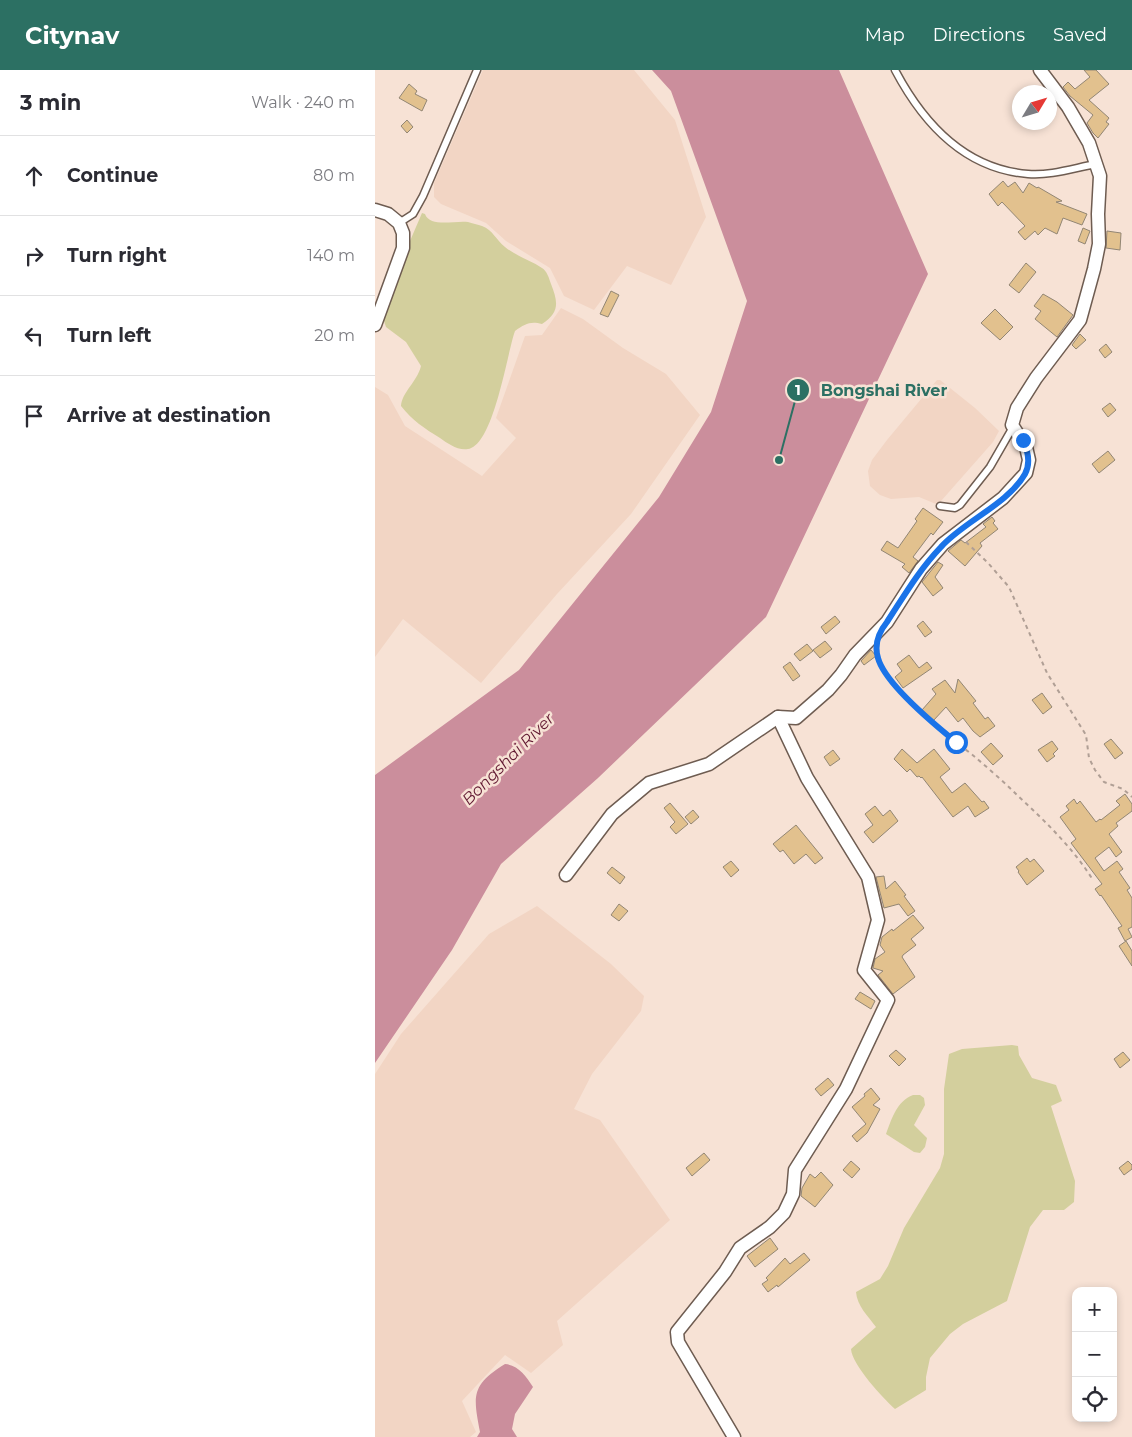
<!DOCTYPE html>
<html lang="en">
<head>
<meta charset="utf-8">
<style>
	:root { --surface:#fff; --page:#f2f2f3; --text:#2b2b33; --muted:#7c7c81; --line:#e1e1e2; --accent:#2c7063 }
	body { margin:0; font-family:Montserrat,sans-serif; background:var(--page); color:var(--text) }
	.controls { position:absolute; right:15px; bottom:15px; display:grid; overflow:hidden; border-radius:10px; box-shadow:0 2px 8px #0003 }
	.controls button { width:45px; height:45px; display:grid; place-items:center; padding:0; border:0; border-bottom:1px solid var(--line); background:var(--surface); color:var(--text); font:25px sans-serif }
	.compass { position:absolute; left:637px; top:15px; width:45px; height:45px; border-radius:50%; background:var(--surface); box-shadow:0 2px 8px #0003; rotate:52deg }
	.stop { position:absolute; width:15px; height:15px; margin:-11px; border:4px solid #1a73e8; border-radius:50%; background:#fff }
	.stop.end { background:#1a73e8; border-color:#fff; box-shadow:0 1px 5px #0008 }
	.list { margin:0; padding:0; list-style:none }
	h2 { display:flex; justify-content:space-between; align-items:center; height:65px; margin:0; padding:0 20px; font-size:21px }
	h2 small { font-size:16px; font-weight:400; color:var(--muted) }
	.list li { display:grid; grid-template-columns:32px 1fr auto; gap:15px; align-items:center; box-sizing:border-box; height:80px; padding:0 20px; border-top:1px solid var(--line) }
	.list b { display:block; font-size:19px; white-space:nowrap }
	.list em { font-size:16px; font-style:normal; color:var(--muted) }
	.icon { flex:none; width:28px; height:28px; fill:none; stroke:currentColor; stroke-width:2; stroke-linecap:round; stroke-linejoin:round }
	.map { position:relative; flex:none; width:757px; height:1367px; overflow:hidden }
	header { display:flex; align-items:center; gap:30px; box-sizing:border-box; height:70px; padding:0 25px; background:var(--accent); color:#fff }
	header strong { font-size:24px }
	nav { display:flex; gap:28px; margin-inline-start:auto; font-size:18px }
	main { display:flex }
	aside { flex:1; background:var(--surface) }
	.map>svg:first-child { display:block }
	.built { fill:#f2d5c4 }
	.green { fill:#d3cf9d }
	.water { fill:#cb8e9c }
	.building { fill:#e2c18e; stroke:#928674 }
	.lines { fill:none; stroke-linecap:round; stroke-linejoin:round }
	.lane-casing { stroke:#6e5c51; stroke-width:9 }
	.street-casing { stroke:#6e5c51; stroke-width:15 }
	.path { stroke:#b09f95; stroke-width:2; stroke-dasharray:4 4; stroke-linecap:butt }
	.lane { stroke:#fff; stroke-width:6 }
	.street { stroke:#fff; stroke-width:12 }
	.route { stroke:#1a73e8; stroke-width:6 }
	.labels { text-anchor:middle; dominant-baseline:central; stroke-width:5; stroke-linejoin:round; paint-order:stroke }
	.water-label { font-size:16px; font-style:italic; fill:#601730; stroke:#f7e2d5 }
	.leader { fill:none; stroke:#2c7063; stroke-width:2 }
	.callout-dot { fill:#2c7063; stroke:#f7e2d5; stroke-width:2 }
	.mark-label { font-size:15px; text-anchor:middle; font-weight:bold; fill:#fff }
	.callout-label { font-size:16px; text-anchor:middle; font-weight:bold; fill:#2c7063; stroke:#f7e2d5; stroke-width:5; stroke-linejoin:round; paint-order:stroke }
</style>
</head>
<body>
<header>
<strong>Citynav</strong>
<nav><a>Map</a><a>Directions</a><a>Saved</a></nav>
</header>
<main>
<aside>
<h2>3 min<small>Walk · 240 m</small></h2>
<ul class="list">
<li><svg class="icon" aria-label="ahead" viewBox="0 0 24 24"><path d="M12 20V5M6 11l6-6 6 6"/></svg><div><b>Continue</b></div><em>80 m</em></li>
<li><svg class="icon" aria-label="right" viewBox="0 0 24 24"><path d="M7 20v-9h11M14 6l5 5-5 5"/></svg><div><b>Turn right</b></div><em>140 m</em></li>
<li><svg class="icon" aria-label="left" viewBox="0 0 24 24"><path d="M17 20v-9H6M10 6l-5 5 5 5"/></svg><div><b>Turn left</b></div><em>20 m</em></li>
<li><svg class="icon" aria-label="arrive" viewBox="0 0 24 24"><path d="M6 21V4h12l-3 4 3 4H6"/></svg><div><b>Arrive at destination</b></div></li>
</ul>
</aside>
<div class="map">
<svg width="757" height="1367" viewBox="0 0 757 1367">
	<rect width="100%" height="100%" fill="#f7e2d5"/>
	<g class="built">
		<polygon points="108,0 259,0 300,50 331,147 296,215 252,196 219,240 189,226 175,198 131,171 111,153 66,134 59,127 59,113"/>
		<polygon points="186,238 208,249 248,278 291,304 325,345 256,444 182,524 106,613 28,549 0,587 0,317 13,325 30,356 107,406 141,368 121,348 150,266 167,265"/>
		<polygon points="562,310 565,310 600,338 624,361 618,372 566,431 561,434 544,427 516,429 505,425 495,416 493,401 497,390 512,370"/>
		<polygon points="162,836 236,894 269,926 266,941 217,1004 199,1039 225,1050 295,1150 182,1251 188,1275 156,1303 130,1285 87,1331 101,1362 95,1367 0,1367 0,1004 26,964 114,864"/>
	</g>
	<g class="green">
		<path d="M47,143L50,144C55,158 81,150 93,152C97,153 103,155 107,156C118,160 121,170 130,177C141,186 155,190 167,198C172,201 174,208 176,214C183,232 185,242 167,254C155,251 150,254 140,261C132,283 119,375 93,379C83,381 72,373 65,368C50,359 37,350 26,336C27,322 42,312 46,296L31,272L11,257L8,248L14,220Z"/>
		<path d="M637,975L643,976L644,985L657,1008L681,1015L687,1031L676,1036L700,1111L699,1132L689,1140H668L655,1157L632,1231L588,1254L575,1264L555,1288L551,1307V1320L520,1339C508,1328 477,1295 476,1279L501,1257C493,1246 482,1236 481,1222L505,1209L513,1196L529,1158L565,1098L569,1084V1019L574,984L587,979Z"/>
		<path d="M538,1025H545L549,1028L550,1035L539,1055L552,1068L550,1077L545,1083L539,1082L511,1064C517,1048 522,1031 538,1025Z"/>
	</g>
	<g class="water">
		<polygon points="277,0 464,0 553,204 391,547 223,708 126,794 77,880 0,993 0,705 144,600 284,427 336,342 372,231 296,21"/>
		<path d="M130,1294C143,1295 151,1306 158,1317L140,1344L137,1359L142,1367H102L105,1362C98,1326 96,1315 130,1294Z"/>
	</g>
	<g class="building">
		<polygon points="709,0 721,0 734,14 714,30 734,48 731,52 734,54 723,68 718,63 712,53 718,45 695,26 688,17 693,12 700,19 715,7"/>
		<polygon points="34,14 42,21 40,24 52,30 47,41 24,28"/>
		<polygon points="32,50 38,57 32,63 26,56"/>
		<polygon points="628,111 633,117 640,112 648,123 654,113 662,118 663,117 687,131 681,132 712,144 707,155 688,148 682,164 670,158 663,165 660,161 650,170 643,162 650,156 627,132 623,136 614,124"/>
		<polygon points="708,158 715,161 710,174 703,171"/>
		<polygon points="732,161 746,163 745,180 731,178"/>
		<polygon points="651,193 661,202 644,223 634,215"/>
		<polygon points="236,221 244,225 233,247 225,244"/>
		<polygon points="668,224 682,232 698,245 682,267 660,249 666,241 659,236"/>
		<polygon points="620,239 638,257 625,270 606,253"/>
		<polygon points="705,264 711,270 701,279 697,275"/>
		<polygon points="731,274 737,282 730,288 724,280"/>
		<polygon points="735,333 741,340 733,347 727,339"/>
		<polygon points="733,381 740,390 724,403 717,394"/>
		<polygon points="548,438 568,452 558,465 556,463 538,487 543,491 534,503 527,497 530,494 506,480 512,471 523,478 542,451 540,449"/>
		<polygon points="617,447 620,451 618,453 623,459 605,473 607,476 590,496 573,481 586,470 590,473 611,457 608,454"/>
		<polygon points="563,492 568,495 560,507 568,518 558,526 547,512"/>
		<polygon points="460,546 465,552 451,564 446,557"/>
		<polygon points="548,551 557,562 550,567 542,556"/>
		<polygon points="450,571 457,579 445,588 438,580"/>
		<polygon points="432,574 438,581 425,591 419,584"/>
		<polygon points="496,580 501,586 489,595 486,591"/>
		<polygon points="534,585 544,598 552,592 557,598 528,618 520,607 527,601 522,594"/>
		<polygon points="415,592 425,606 418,611 408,597"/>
		<polygon points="583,609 601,631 598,633 610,649 613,647 620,656 605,667 598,661 588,648 583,652 571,637 558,651 547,640 561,624 557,619 570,610 580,623"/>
		<polygon points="667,623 677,637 668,644 657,630"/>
		<polygon points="736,669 748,683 740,689 729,674"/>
		<polygon points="677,671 683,679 678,684 680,686 672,692 663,680"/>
		<polygon points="616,673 628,686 618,695 606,682"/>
		<polygon points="527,679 542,693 559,679 575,699 565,707 577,723 590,713 607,732 609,731 614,738 600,747 593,736 578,747 547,707 546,708 544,706 542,707 535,699 532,702 519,689"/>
		<polygon points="458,680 465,689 455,696 449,687"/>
		<polygon points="750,724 757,734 757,741 741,753 743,756 734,764 747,782 741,787 734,777 720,788 729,801 742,791 748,799 744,802 755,818 752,820 757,828 757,857 753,859 757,867 750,871 743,858 747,856 726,825 725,826 720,819 727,814 696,773 701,769 685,747 694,740 691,736 699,729 702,734 705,731 721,752 725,749 726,750 745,735 741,731"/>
		<polygon points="295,733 313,754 301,764 295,757 300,752 289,738"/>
		<polygon points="500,736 508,746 515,740 523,751 498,773 489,762 498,755 490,744"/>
		<polygon points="318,740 324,747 316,754 310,747"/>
		<polygon points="421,755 448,788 440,794 431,784 419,794 408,780 405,782 398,774"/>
		<polygon points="652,788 655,792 659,789 669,801 652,815 643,802 644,801 641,797"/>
		<polygon points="356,791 364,800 356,807 348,797"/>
		<polygon points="237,797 250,807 245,814 232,803"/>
		<polygon points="509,806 511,819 520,811 531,825 529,826 540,841 533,846 524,834 509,838 501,807"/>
		<polygon points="244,834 253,841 244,851 236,845"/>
		<polygon points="538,845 549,858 536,869 541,875 528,885 527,887 540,907 518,924 503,905 508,901 498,898 500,889 510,882 505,875 507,867 517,859 518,861"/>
		<polygon points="751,871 757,881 757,896 744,876"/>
		<polygon points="485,922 500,931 496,939 480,929"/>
		<polygon points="521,980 531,989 524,996 514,986"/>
		<polygon points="748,982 755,990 745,998 739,989"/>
		<polygon points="453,1008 459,1015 446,1026 440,1019"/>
		<polygon points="496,1018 505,1029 498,1035 505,1039 492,1063 482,1072 477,1066 491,1054 477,1037 490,1026 489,1024"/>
		<polygon points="329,1083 335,1090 317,1106 311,1098"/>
		<polygon points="476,1091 485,1099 477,1108 468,1100"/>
		<polygon points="753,1091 757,1095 757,1099 749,1105 744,1098"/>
		<polygon points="446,1102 458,1115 440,1137 426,1126 427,1118 435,1104 440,1108"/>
		<polygon points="395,1168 403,1179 380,1197 372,1186"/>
		<polygon points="429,1183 435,1190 403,1217 402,1215 393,1222 387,1214 393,1210 391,1208 410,1188 415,1194"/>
	</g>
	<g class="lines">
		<defs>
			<g id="lane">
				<path d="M520,0C548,53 589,99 653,104C675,106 699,98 721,94"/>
				<polyline points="24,153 38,144 48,126 102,0"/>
				<polyline points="565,436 580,438 585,435 615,397 638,357"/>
			</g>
			<g id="street">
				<polyline points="0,140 13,144 24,153 28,163 28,178 0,255"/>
				<polyline points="191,805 237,744 274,713 334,694 403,647 421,648 453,620 466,605 480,585 512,552 546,499 568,474 628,428 651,403 654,390 651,377 637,355 642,338 661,308 705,250 719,199 724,174 723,144 725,106 714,73 693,37 665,0"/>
				<polyline points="359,1367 303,1272 302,1262 350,1202 365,1178 395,1157 409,1143 418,1124 420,1100 471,1019 513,930 489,900 503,850 493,807 432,708 403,647"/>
			</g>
		</defs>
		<use href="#lane" class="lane-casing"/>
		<use href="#street" class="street-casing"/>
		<g class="path">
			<polyline points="591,472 613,493 634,517 672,603 711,665 714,688 720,700 729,712 748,719 757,727"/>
			<path d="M502,580C502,613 575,667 600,687C614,699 629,712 642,725C670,751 698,778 718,810"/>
		</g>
		<use href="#lane" class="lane"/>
		<use href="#street" class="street"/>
	</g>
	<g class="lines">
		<path class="route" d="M581,672C560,655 510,614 503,588C499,575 504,562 512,552C529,526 544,500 566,477C588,452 633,434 650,404C656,393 653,381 648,370"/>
	</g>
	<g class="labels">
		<g class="water-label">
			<text transform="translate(133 689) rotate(-45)">Bongshai River</text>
		</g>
	</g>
	<path class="leader" d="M404 390L423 320"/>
	<g class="callout-dot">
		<circle cx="404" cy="390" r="5"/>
		<circle cx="423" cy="320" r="12"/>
	</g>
	<g class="mark-label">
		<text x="423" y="325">1</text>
	</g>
	<g class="callout-label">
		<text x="509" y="326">Bongshai River</text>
	</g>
</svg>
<div class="controls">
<button>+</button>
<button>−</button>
<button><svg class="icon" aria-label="locate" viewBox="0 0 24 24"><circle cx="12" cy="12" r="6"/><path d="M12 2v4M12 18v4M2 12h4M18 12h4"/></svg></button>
</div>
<svg class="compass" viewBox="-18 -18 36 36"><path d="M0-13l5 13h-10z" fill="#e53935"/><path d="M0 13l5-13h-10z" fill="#7c7c81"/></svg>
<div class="stop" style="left:581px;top:672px"></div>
<div class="stop end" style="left:648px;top:370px"></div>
</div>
</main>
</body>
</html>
